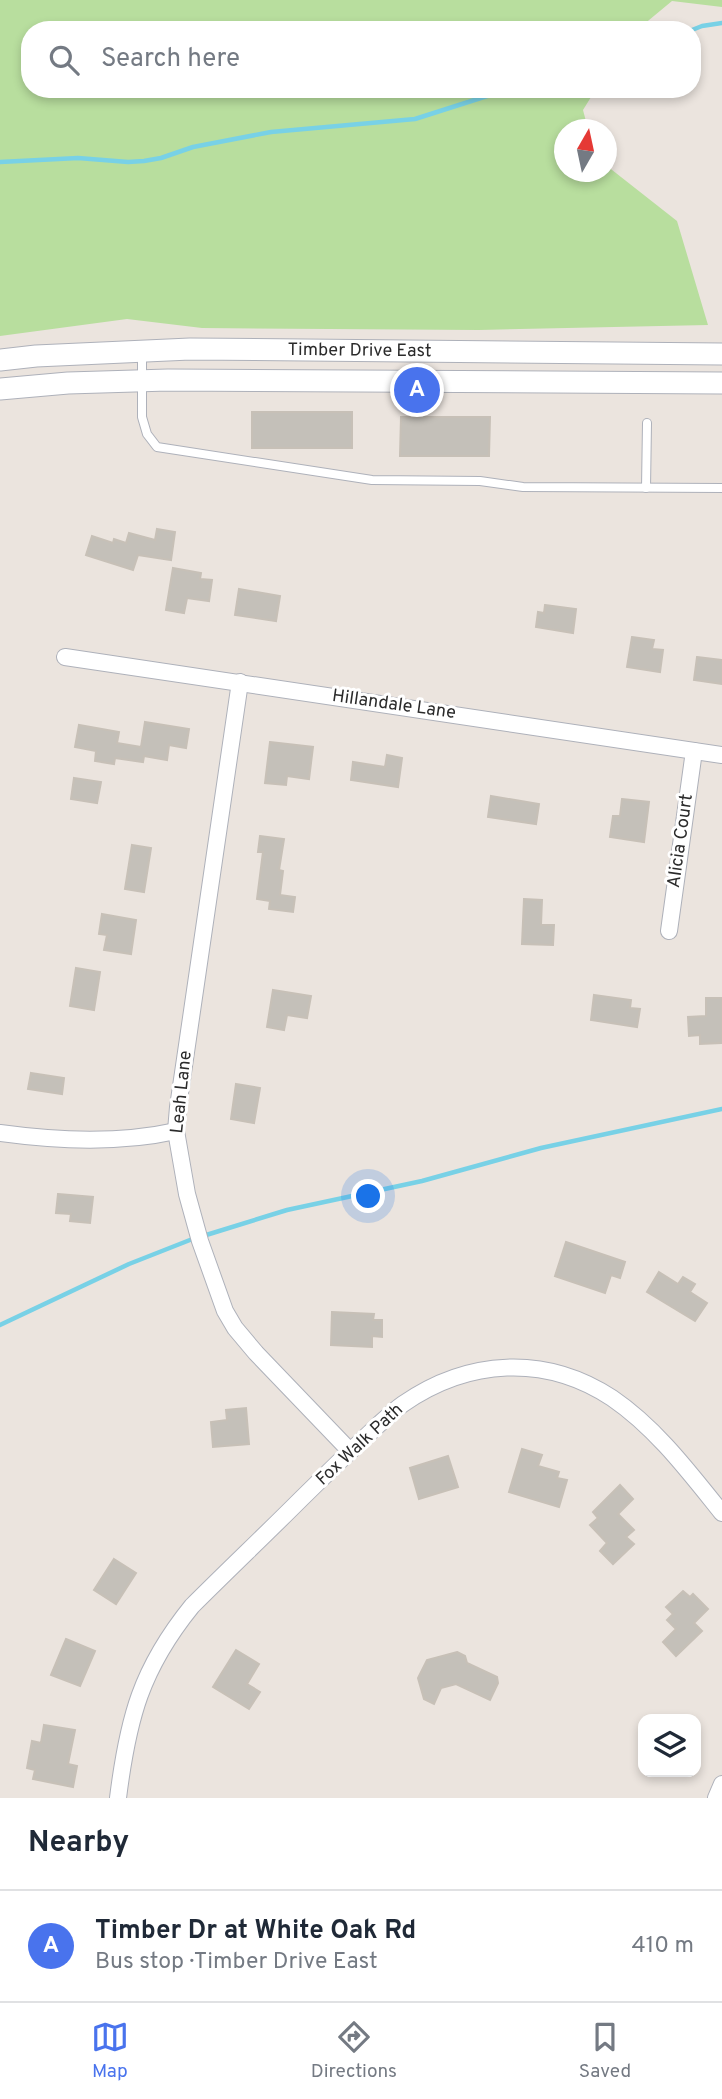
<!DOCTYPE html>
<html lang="en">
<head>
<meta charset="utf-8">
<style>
	:root { --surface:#fff; --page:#f2f2f3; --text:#1f2937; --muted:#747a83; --line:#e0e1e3; --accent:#4973ed }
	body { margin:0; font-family:Overpass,sans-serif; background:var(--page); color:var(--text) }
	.controls { position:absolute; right:21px; bottom:21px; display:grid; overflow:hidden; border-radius:14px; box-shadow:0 4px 10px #0003 }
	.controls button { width:63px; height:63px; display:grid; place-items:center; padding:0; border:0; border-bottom:2px solid var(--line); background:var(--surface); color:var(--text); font:35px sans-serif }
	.compass { position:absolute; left:554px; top:119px; width:63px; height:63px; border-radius:50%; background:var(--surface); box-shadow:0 4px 10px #0003; rotate:9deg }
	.you { position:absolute; left:369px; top:1197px; width:24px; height:24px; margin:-18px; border:5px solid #fff; border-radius:50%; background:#1a73e8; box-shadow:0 0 0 10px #1a73e833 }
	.badge { display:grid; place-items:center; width:46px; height:46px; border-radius:50%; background:var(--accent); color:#fff; font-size:23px; font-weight:700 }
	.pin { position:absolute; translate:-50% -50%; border:4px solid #fff; box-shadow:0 2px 7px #0006 }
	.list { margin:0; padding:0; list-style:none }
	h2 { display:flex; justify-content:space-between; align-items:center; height:91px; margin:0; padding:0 28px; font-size:30px }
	h2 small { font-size:23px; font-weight:400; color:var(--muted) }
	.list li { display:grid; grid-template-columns:46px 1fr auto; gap:21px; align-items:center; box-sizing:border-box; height:112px; padding:0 28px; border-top:2px solid var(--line) }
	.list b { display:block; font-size:26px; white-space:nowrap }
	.list p { margin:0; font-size:23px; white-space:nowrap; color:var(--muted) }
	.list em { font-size:23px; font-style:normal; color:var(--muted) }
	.icon { flex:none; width:38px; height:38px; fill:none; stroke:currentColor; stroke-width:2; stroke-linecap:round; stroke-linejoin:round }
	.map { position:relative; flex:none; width:722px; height:1798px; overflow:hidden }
	.search { position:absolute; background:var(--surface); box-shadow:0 4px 10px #0003; left:21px; right:21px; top:21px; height:77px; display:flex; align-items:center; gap:18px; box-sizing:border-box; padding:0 24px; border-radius:28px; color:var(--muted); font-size:26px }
	.sheet { height:203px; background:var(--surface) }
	nav { display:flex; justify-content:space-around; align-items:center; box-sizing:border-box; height:98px; border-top:2px solid var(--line); background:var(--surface); font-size:19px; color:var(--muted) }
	nav a { display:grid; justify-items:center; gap:4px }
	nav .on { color:var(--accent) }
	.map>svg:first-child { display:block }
	.green { fill:#b8de9e }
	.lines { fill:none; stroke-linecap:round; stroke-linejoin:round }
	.stream { stroke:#78d1e6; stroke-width:4.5 }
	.building { fill:#c4c0b9; stroke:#c7c0b7; stroke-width:2 }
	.service-casing { stroke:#aeb1ba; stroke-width:10 }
	.minor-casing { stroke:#aeb1ba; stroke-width:18 }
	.secondary-casing { stroke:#aeb1ba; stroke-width:23 }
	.service { stroke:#fff; stroke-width:8 }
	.minor { stroke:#fff; stroke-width:16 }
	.secondary { stroke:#fff; stroke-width:21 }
	.labels { text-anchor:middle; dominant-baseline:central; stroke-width:6; stroke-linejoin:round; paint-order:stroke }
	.street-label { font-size:18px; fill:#2b2b2b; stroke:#fff }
</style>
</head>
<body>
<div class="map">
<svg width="722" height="1798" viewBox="0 0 722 1798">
	<rect width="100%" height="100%" fill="#ebe4de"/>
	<polygon class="green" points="0,0 722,0 722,7 672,1 637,30 30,30 30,89 596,89 583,110 588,129 564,130 564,172 606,172 607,166 677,221 708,325 479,330 202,328 127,319 0,336"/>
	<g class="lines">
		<g class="stream">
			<polyline points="692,30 702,26 722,23"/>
			<polyline points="0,162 78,158 128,162 144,161 161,158 193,147 271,132 415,119 509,89"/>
			<polyline points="203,1236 287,1210 422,1181 541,1148 722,1109"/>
			<polyline points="0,1325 129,1264 195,1238"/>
		</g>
	</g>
	<g class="building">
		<rect x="252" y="412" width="100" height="36"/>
		<polygon points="401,417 490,417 489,456 400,456"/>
		<polygon points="157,529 175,532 171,560 138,555 133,570 86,555 92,536 113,543 114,539 126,543 129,533 155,540"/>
		<polygon points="173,568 201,573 200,579 212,580 209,601 187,598 184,613 166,610"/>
		<polygon points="239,589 280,596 276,621 235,615"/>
		<polygon points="545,605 576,609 573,633 536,627 538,612 544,613"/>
		<polygon points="632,637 654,640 652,649 663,650 660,672 627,667"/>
		<polygon points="697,657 722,660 722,684 694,680"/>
		<polygon points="145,722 189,729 186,748 169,745 167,760 144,756 143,762 115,758 114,764 95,761 96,751 75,747 79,725 119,732 117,743 141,747"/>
		<polygon points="270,742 313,747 309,779 287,776 286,785 265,783"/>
		<polygon points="387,755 402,758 398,787 351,780 353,762 385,767"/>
		<polygon points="74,778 101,782 97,803 71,799"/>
		<polygon points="491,796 539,804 536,824 488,817"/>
		<polygon points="622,799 649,802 644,842 610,837 613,816 620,816"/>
		<polygon points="260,836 284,839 279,870 283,871 280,895 295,897 293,912 269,909 270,901 257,899 263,852 258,852"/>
		<polygon points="132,845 151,848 144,892 125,889"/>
		<polygon points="524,899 542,900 541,925 554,925 553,945 522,944"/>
		<polygon points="102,914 136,920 131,954 104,950 107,935 99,934"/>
		<polygon points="76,968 100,972 94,1010 70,1006"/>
		<polygon points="273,990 311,996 307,1018 287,1015 284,1030 267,1027"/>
		<polygon points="594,995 631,1000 630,1008 640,1009 637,1027 591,1020"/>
		<polygon points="706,998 722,998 722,1043 700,1044 700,1035 689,1036 688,1017 706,1016"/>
		<polygon points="31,1073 64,1078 62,1094 28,1089"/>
		<polygon points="236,1084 260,1088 254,1123 231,1119"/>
		<polygon points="58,1194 93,1197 90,1223 70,1221 71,1214 56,1213"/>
		<polygon points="566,1242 625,1262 620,1278 611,1275 605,1293 555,1276"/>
		<polygon points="659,1272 678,1284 683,1277 695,1284 690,1292 707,1303 695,1321 647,1292"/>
		<polygon points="332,1312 374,1314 373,1320 382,1320 382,1337 372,1336 372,1347 331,1345"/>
		<polygon points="246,1408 249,1444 213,1447 211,1422 227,1420 226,1410"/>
		<polygon points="522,1449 542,1455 538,1466 559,1472 557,1478 567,1480 559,1507 509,1492"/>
		<polygon points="448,1456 458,1487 419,1499 410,1468"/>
		<polygon points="620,1485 633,1499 618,1514 634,1530 626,1537 634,1544 613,1564 600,1551 607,1543 590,1525 598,1518 593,1512"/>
		<polygon points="114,1559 136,1573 116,1604 94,1590"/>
		<polygon points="683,1591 690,1597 693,1594 708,1609 694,1623 702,1631 676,1656 663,1642 676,1629 667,1620 673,1614 666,1607"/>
		<polygon points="66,1639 95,1651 80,1686 51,1675"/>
		<polygon points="236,1650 259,1664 247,1684 260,1692 249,1709 213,1687"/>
		<polygon points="457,1652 465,1656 467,1663 497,1677 498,1683 490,1700 456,1684 441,1688 434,1704 424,1699 418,1678 427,1660"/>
		<polygon points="44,1725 75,1730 68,1764 77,1766 73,1787 33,1779 35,1770 27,1768 32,1741 41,1743"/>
	</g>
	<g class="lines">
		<defs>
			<g id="service">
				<polyline points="142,354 142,417 147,434 157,447 372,480 480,481 523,487 722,488"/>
				<polyline points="646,488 647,423"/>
			</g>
			<g id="minor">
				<polyline points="65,657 722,755"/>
				<polyline points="240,682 178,1107 176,1131 187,1194 200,1241 225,1311 235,1328 256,1353 350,1451"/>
				<polyline points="669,931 694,751"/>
				<path d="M0,1133C58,1141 118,1144 176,1131"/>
				<path d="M118,1798C128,1718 141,1669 192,1606C228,1570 266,1534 302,1498C326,1474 350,1451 375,1428C384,1420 393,1411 403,1404C468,1359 545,1354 612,1398C656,1428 689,1472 722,1513"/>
				<polyline points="716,1798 722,1784"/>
			</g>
			<g id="secondary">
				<path id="s1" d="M0,360L36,356L190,349L722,354"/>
				<polyline points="0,389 68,383 168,380 722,383"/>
			</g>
		</defs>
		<use href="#service" class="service-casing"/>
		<use href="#minor" class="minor-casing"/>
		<use href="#secondary" class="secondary-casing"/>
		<use href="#service" class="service"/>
		<use href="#minor" class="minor"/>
		<use href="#secondary" class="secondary"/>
	</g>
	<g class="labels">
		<g class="street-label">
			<text stroke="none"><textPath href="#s1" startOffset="360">Timber Drive East</textPath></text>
			<text transform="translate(394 705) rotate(8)">Hillandale Lane</text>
			<text transform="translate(681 841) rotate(-82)">Alicia Court</text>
			<text transform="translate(182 1092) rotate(-84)">Leah Lane</text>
			<text transform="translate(360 1445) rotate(-43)">Fox Walk Path</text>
		</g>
	</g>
</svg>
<div class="controls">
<button><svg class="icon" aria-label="layers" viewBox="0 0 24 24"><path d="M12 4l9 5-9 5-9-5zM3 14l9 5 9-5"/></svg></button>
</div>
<svg class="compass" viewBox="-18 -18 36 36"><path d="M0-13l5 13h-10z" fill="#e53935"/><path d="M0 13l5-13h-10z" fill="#747a83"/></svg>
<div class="you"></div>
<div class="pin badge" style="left:417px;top:390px">A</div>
<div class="search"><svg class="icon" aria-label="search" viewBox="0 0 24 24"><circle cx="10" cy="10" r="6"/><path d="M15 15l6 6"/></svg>Search here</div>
</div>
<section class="sheet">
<h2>Nearby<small></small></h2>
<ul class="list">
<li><span class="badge">A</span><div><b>Timber Dr at White Oak Rd</b><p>Bus stop · Timber Drive East</p></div><em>410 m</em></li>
</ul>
</section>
<nav>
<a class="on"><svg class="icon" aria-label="map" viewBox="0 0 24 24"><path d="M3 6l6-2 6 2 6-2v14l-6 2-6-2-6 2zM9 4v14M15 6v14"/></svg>Map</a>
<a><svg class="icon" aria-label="directions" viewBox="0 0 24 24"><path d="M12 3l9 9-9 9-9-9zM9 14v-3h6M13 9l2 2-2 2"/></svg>Directions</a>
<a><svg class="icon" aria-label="saved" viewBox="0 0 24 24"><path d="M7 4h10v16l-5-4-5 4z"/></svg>Saved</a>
</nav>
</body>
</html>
